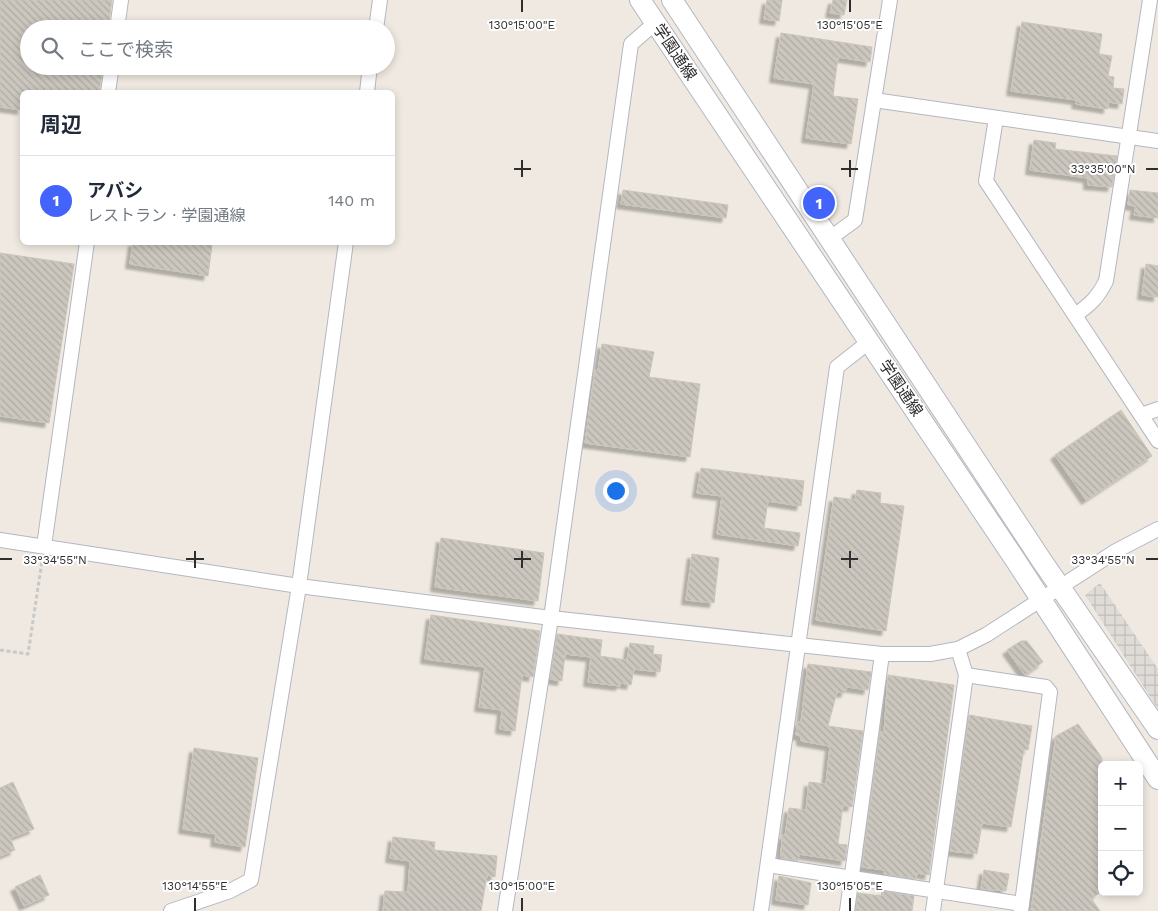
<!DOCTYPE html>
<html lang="ja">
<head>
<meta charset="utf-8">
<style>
	:root { --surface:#fff; --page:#f2f2f3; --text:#1f2937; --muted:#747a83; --line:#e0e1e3; --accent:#4264fb }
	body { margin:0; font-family:"Work Sans","Noto Sans JP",sans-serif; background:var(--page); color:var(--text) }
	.controls { position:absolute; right:15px; bottom:15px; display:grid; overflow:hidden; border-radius:8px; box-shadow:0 2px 8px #0003 }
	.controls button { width:45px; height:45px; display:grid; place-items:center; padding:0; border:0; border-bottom:1px solid var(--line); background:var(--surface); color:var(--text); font:25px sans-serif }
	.you { position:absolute; left:615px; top:490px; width:18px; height:18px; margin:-12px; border:4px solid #fff; border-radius:50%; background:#1a73e8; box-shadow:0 0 0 8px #1a73e833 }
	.badge { display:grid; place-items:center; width:32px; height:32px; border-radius:50%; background:var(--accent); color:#fff; font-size:16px; font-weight:700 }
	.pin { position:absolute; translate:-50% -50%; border:2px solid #fff; box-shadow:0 1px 5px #0006 }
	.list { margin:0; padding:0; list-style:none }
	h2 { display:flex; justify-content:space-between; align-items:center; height:65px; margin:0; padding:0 20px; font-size:21px }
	h2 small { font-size:16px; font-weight:400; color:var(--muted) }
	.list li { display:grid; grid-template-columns:32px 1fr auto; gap:15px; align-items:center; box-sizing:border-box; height:90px; padding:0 20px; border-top:1px solid var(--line) }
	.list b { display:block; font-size:19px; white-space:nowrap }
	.list p { margin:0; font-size:16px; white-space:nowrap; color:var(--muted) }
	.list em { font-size:16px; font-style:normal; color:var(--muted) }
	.icon { flex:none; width:28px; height:28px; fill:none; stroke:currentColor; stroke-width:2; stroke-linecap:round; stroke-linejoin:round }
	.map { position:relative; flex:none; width:1158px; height:911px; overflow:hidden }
	.search { position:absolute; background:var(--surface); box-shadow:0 2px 8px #0003; left:20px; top:20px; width:375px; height:55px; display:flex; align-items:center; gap:12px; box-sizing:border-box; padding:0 18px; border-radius:28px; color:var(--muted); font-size:19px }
	.panel { position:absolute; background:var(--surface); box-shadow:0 2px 8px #0003; left:20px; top:90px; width:375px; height:155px; border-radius:8px }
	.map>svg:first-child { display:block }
	.plaza { fill:url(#plaza-grid) }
	.building { fill:url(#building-back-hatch); stroke:#cbc5ba; filter:url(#shadow) }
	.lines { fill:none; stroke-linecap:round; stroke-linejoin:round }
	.street-casing { stroke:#b4b7c1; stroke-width:16 }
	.secondary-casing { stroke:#b4b7c1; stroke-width:22 }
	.path { stroke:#c9c9c9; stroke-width:3; stroke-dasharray:4 2.5; stroke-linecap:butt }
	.street { stroke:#fff; stroke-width:14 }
	.secondary { stroke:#fff; stroke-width:20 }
	.ticks { fill:none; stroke:#2e2e2e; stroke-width:2 }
	.labels { text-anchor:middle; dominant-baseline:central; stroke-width:4; stroke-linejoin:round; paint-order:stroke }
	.street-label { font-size:16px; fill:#2e2e2e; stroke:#fff }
	.ticks-label { font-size:12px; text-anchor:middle; fill:#2e2e2e; stroke:#fff; stroke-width:4; stroke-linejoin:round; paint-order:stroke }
</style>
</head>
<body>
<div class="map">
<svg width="1158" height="911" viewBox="0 0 1158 911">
	<defs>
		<pattern id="plaza-grid" width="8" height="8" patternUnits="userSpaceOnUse" patternTransform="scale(1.25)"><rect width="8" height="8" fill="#dfdcd8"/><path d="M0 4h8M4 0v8" fill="none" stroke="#c0bdba"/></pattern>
		<pattern id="building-back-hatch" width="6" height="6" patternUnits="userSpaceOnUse" patternTransform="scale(1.25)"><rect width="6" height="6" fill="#cbc7bf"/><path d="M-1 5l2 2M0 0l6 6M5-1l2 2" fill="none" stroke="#afaba4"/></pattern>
		<filter id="shadow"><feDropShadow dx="-4.5" dy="4.5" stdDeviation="1" flood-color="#0004"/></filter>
	</defs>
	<rect width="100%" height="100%" fill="#efe9e1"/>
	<polygon class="plaza" points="1100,583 1158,669 1158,709 1085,595"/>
	<g class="building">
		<polygon points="0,0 112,0 108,29 29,29 29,66 103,68 99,92 22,92 22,110 0,107"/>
		<polygon points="767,0 782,0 779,21 764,19"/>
		<polygon points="833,0 847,0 844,15 830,13"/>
		<polygon points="1022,22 1102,34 1099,54 1112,56 1108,76 1114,77 1113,88 1124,89 1122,104 1108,102 1108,109 1076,104 1077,100 1011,91"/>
		<polygon points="781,33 872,47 870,62 838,57 833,96 858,99 851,144 806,138 814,84 774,78"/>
		<polygon points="1034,140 1056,143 1055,149 1117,156 1112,187 1088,185 1088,178 1030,170"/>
		<polygon points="623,190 728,205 726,218 621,204"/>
		<polygon points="1130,190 1158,193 1158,218 1134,215 1136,206 1128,205"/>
		<polygon points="133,242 193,242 212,245 208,276 130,264"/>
		<polygon points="0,253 74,264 49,423 0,416"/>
		<polygon points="1146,264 1158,266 1158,297 1142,295"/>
		<polygon points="602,344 654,352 649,377 700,384 690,457 585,443 595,370 598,371"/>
		<polygon points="1121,410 1152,456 1086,500 1055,455"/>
		<polygon points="701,468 804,481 801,506 768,501 764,528 800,533 798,546 717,534 722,496 697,493"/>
		<polygon points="857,490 881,493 880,503 904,506 886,631 816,620 834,497 855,500"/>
		<polygon points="441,538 544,553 538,601 435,587"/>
		<polygon points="692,554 719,558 714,603 686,600"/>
		<polygon points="431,615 540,631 533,677 522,675 515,731 500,729 502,710 479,707 485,667 425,659"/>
		<polygon points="557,634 602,640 600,656 627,660 630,643 654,646 653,654 662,655 660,672 634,669 631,685 621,683 620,686 588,682 591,657 565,654 562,681 550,679"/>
		<polygon points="1021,641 1027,641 1043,662 1025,675 1007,650"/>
		<polygon points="808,664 871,672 868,690 847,687 845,693 837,692 828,726 863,731 852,807 843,805 838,844 847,845 845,861 799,854 798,861 781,858 782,835 785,836 789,808 806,810 809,782 826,784 830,746 801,741 801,736 796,735 798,722 801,722"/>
		<polygon points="888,675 954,685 929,875 917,873 916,879 884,874 885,870 862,867 880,732 884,733"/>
		<polygon points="969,715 1032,726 1028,750 1024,749 1011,827 982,823 977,854 950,851"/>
		<polygon points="1078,724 1102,758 1102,868 1098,894 1091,898 1100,911 1031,911 1056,736"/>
		<polygon points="194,748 258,758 245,847 215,842 216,834 183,829"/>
		<polygon points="13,782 34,829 10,838 15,850 0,856 0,788"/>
		<polygon points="393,837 435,842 434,850 497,856 495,877 487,875 481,911 383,911 385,891 408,892 410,861 390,858"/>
		<polygon points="984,870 1009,874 1006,891 981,889"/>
		<polygon points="40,875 49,895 24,906 15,887"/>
		<polygon points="779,876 811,883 808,905 776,900"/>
		<polygon points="882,891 914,896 912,911 856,911 858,893 881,896"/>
	</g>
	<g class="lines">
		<defs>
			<g id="street">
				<polyline points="117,29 121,0"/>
				<polyline points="376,29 380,0"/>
				<polyline points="108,92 112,66"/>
				<polyline points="367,92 370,66"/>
				<polyline points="874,100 1158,141"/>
				<polyline points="996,118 986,181 1158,441"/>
				<polyline points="829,239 855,220 890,0"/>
				<path d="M1075,315C1090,305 1098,297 1106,281L1150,0"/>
				<polyline points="1141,415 1158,409"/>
				<polyline points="0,540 299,586 551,618 882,654 930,654 958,649 986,635 1116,551 1158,529"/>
				<polyline points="44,546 87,242"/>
				<polyline points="958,649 966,675 1046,687 1050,692 1021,911"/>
				<polyline points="768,865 1022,904"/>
				<polyline points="171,911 230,891 251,880 299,586 346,242"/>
				<polyline points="505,911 551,618 631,44 655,23"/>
				<polyline points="761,911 837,367 870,341"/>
				<polyline points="847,911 882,654"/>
				<polyline points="933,911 966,675"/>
			</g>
			<g id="secondary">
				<polyline points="640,0 1016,561 1158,779"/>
				<polyline points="672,0 1042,561 1158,729"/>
			</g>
		</defs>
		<use href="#street" class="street-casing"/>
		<use href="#secondary" class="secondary-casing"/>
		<polyline class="path" points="0,650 28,654 42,561"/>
		<use href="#street" class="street"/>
		<use href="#secondary" class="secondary"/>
	</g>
	<path class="ticks" d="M522,0V12M850,0V12M522,160V177M850,160V177M514,169H531M841,169H858M1146,169H1158M195,551V568M522,551V568M850,551V568M0,559H12M186,559H204M514,559H531M841,559H858M1146,559H1158M195,898V911M522,898V911M850,898V911"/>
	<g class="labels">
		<g class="street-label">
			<text transform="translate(675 52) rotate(56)">学園通線</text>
			<text transform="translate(901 388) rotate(56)">学園通線</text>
		</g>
	</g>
	<g class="ticks-label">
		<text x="522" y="29">130°15'00"E</text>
		<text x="850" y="29">130°15'05"E</text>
		<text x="1103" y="173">33°35'00"N</text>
		<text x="55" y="564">33°34'55"N</text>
		<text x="1103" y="564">33°34'55"N</text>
		<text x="195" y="890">130°14'55"E</text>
		<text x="522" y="890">130°15'00"E</text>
		<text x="850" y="890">130°15'05"E</text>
	</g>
</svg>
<div class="controls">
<button>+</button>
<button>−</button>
<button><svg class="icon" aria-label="locate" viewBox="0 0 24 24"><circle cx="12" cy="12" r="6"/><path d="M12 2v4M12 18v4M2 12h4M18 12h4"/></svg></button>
</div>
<div class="you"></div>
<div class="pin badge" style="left:819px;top:203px">1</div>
<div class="search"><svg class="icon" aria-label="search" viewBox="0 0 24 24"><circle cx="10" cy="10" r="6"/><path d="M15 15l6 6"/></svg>ここで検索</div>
<section class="panel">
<h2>周辺<small></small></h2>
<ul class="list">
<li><span class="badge">1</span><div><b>アバシ</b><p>レストラン · 学園通線</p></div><em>140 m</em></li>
</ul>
</section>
</div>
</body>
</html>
